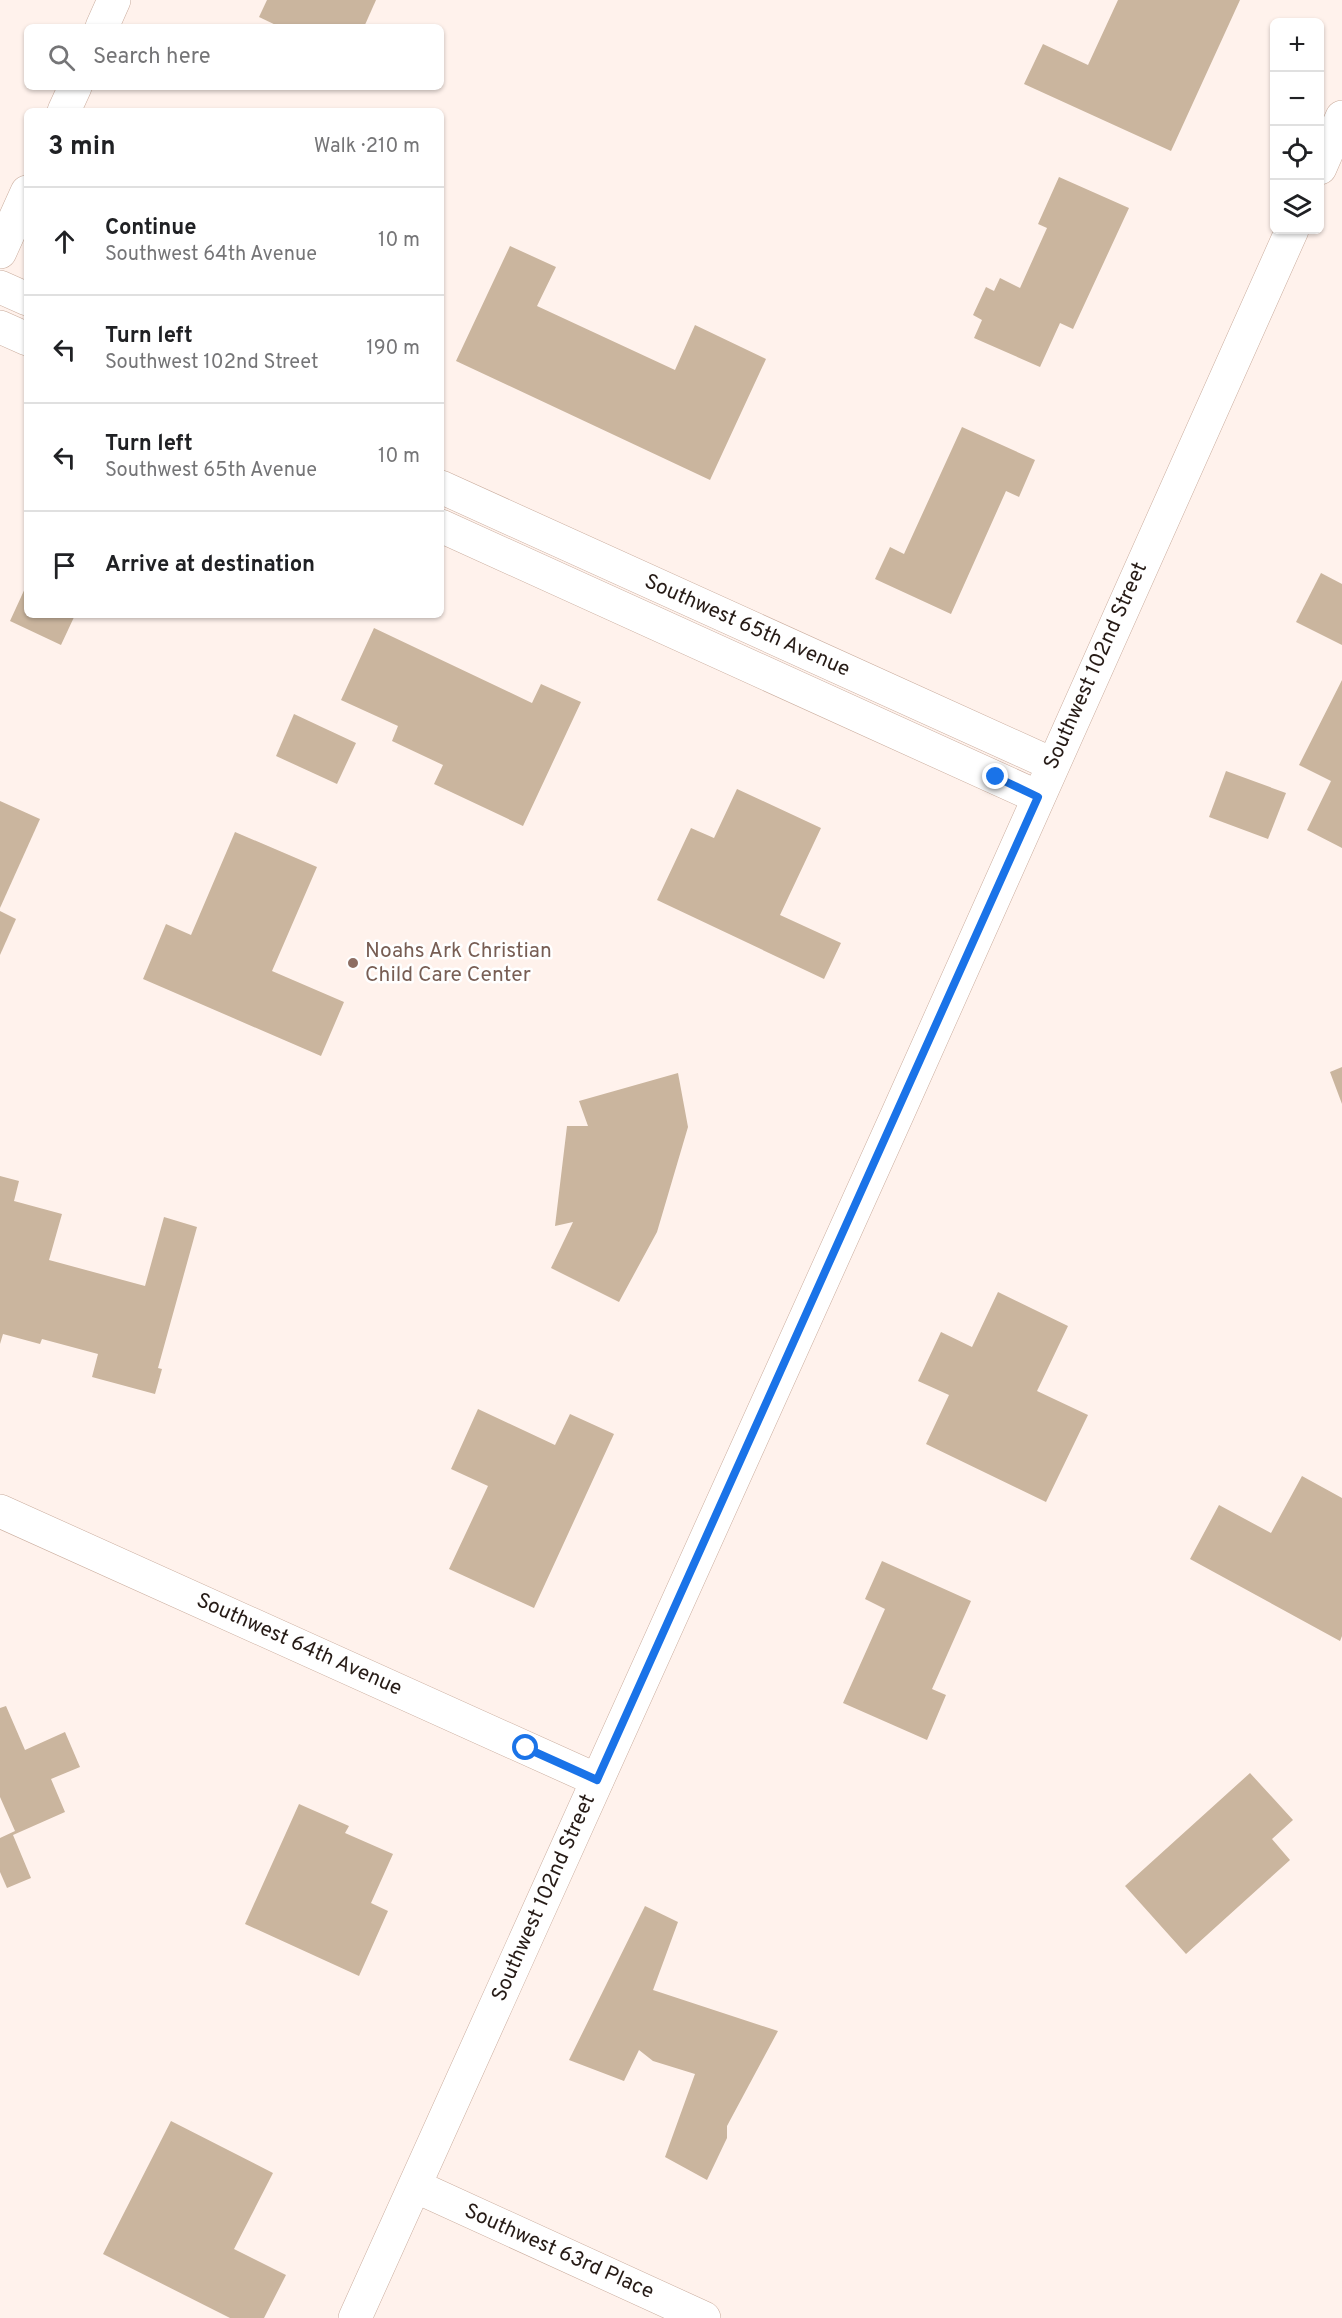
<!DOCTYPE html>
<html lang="en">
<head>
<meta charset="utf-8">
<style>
	:root { --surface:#fff; --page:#f6f6f6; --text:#202124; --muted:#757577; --line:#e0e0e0 }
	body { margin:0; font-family:Overpass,sans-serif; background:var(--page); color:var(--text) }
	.controls { position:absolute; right:18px; top:18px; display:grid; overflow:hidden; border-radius:9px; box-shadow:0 2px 4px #0004 }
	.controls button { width:54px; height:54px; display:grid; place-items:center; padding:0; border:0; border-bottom:2px solid var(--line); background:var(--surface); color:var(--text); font:30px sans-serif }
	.stop { position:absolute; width:18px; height:18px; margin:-14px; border:4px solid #1a73e8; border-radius:50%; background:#fff }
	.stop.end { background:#1a73e8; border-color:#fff; box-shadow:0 2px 6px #0008 }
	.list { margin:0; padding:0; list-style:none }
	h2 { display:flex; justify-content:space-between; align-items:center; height:78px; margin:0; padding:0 24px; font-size:26px }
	h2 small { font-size:20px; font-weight:400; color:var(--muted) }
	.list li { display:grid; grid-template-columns:39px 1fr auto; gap:18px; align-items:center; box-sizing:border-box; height:108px; padding:0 24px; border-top:2px solid var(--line) }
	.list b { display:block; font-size:22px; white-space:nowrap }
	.list p { margin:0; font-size:20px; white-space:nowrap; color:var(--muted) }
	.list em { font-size:20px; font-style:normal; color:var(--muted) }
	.icon { flex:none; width:33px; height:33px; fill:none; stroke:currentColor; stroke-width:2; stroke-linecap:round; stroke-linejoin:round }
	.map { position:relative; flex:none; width:1342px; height:2318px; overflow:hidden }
	.search { position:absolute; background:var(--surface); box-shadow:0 2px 4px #0004; left:24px; top:24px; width:420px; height:66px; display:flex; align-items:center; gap:15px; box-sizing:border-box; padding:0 21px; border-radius:9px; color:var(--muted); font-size:22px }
	.panel { position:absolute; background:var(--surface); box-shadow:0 2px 4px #0004; left:24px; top:108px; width:420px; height:510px; border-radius:9px }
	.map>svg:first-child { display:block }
	.building { fill:#cab59e }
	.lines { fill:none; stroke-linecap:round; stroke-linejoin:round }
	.minor-casing { stroke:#caad9e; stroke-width:34 }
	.minor { stroke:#fff; stroke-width:33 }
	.route { stroke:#1a73e8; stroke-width:8 }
	.education-dot { fill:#8d6e63; stroke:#fff; stroke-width:2 }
	.labels { text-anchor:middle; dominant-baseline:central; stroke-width:5; stroke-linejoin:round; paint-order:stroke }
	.street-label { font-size:21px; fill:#261b16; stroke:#fff }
	.education-label { font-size:21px; fill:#785e54; stroke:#fff; text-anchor:start }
</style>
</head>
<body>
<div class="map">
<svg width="1342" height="2318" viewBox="0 0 1342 2318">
	<rect width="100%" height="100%" fill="#fff2ec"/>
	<g class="building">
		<polygon points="267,0 376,0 364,27 280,27 259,17"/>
		<polygon points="1118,0 1240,0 1171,151 1024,84 1043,44 1088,65"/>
		<polygon points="1059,177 1129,208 1073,329 1060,323 1040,367 974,338 982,320 973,315 986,287 994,291 1000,278 1020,288 1047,228 1038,224"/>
		<polygon points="510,246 556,267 537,306 675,370 695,325 766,359 710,480 456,361"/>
		<polygon points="962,427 1035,460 1019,497 1006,491 951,614 875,579 890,547 904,554"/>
		<polygon points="1321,573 1342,584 1342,645 1296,622"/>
		<polygon points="27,584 27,615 75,615 61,645 10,621"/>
		<polygon points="374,628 532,703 541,684 581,702 523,826 434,784 443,765 392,741 398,726 341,700"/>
		<polygon points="1342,680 1342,848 1307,830 1331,781 1299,765"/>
		<polygon points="294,714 356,743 337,784 276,756"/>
		<polygon points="1226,771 1286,793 1268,839 1209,817"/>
		<polygon points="737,789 821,828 780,915 841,943 824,979 657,900 691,828 714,838"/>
		<polygon points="0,801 40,819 0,908"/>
		<polygon points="235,832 317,867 272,971 344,1002 321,1056 143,979 166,924 191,935"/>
		<polygon points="0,911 16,919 0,955"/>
		<polygon points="1342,1067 1342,1104 1330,1072"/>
		<polygon points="678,1073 688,1127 657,1232 619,1302 551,1268 573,1222 555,1226 567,1126 588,1126 579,1101"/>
		<polygon points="0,1176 19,1181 14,1201 62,1214 49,1260 145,1286 164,1217 197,1227 158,1368 162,1369 155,1394 92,1377 98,1354 42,1339 40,1344 3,1334 0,1344"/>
		<polygon points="998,1292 1068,1326 1037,1391 1088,1415 1046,1502 926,1444 949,1395 918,1381 941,1332 972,1347"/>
		<polygon points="478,1409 555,1445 570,1414 614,1434 534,1608 449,1569 488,1486 451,1469"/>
		<polygon points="1302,1476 1342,1498 1342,1636 1340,1641 1190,1559 1219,1505 1271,1533"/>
		<polygon points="882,1561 971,1601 932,1689 946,1695 927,1740 843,1703 885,1609 865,1599"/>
		<polygon points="6,1706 25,1750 65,1732 80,1767 51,1779 65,1812 13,1835 31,1878 7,1888 0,1872 0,1838 15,1831 0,1797 0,1708"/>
		<polygon points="1250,1773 1293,1820 1272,1839 1290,1860 1186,1954 1125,1886"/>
		<polygon points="299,1804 349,1826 345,1833 393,1854 371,1903 388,1911 359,1976 245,1924"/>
		<polygon points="645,1906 678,1922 653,1990 778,2031 727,2126 727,2138 707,2180 665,2157 695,2074 653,2061 639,2050 624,2081 569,2060"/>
		<polygon points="171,2121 273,2173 234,2249 286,2275 264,2318 230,2318 103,2254"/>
	</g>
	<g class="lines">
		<defs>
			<g id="minor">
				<polyline points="102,27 114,0"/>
				<polyline points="64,111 75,87"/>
				<polyline points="1320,168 1342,117"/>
				<polyline points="0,252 27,192"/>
				<polyline points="0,287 27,299"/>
				<polyline points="0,327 27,339"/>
				<polyline points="441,487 1052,764"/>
				<polyline points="441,526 1038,797"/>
				<polyline points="0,1511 597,1780"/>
				<polyline points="415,2186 704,2318"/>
				<polyline points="355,2318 898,1113 1292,230"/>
			</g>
		</defs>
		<use href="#minor" class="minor-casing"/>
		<use href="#minor" class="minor"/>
	</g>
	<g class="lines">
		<polyline class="route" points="526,1748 597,1780 1038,797 996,777"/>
	</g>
	<circle class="education-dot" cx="353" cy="963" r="6"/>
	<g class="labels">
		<g class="street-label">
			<text transform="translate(747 626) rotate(24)">Southwest 65th Avenue</text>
			<text transform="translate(1096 666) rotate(-66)">Southwest 102nd Street</text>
			<text transform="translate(299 1645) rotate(24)">Southwest 64th Avenue</text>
			<text transform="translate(544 1898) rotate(-66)">Southwest 102nd Street</text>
			<text transform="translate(559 2252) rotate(24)">Southwest 63rd Place</text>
		</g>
		<g class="education-label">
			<text x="365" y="951">Noahs Ark Christian<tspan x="365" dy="24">Child Care Center</tspan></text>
		</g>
	</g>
</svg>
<div class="controls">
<button>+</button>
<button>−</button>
<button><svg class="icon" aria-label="locate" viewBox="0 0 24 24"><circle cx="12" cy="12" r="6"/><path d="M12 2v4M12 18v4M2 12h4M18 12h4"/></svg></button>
<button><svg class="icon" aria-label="layers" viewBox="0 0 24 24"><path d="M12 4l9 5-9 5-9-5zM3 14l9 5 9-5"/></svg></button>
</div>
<div class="stop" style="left:526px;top:1748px"></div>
<div class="stop end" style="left:996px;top:777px"></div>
<div class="search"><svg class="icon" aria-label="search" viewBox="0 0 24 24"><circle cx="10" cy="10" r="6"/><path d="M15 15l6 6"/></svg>Search here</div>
<section class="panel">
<h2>3 min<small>Walk · 210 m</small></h2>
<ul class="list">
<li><svg class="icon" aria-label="ahead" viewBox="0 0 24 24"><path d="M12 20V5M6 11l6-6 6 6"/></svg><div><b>Continue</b><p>Southwest 64th Avenue</p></div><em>10 m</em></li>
<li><svg class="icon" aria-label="left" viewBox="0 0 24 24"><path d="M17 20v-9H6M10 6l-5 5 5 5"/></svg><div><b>Turn left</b><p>Southwest 102nd Street</p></div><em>190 m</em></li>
<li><svg class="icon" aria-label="left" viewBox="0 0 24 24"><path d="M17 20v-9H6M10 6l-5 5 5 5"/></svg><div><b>Turn left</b><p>Southwest 65th Avenue</p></div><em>10 m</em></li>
<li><svg class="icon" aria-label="arrive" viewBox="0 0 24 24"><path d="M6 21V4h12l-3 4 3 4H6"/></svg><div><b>Arrive at destination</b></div></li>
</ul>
</section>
</div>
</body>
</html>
